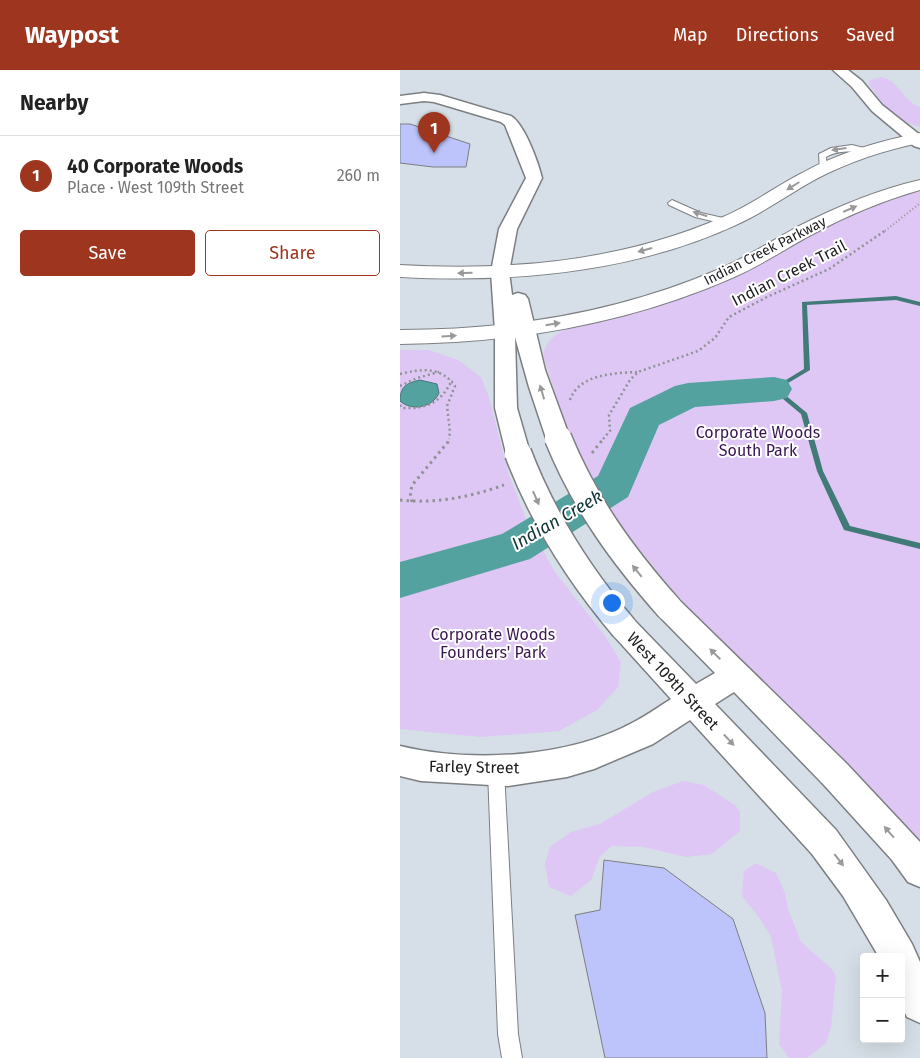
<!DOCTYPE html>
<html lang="en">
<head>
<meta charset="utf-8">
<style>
	:root { --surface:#fff; --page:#f6f6f6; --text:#222; --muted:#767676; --line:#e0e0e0; --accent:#9e351e }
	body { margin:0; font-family:"Fira Sans",sans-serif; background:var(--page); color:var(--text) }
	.controls { position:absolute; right:15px; bottom:15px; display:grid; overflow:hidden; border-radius:5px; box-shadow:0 5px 20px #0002 }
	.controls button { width:45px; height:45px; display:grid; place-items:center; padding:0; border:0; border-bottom:1px solid var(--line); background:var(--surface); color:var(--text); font:25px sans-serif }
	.you { position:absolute; left:211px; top:532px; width:18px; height:18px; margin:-12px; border:4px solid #fff; border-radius:50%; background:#1a73e8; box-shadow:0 0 0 8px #1a73e833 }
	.badge { display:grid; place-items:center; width:32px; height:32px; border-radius:50%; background:var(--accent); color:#fff; font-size:16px; font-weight:700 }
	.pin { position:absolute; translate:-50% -41px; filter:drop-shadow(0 1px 2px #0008) }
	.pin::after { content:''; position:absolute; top:26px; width:18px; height:15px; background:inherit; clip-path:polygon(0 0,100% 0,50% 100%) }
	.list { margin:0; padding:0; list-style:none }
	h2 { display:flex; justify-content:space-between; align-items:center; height:65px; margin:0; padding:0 20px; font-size:21px }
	h2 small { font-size:16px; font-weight:400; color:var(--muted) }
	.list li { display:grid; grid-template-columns:32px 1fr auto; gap:15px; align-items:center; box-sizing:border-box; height:80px; padding:0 20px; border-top:1px solid var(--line) }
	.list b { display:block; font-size:19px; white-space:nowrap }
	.list p { margin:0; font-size:16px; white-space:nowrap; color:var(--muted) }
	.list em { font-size:16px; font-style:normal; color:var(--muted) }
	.actions { display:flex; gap:10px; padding:15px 20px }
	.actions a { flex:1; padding:11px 0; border:1px solid var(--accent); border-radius:5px; text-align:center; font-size:18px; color:var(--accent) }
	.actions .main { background:var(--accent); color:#fff }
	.map { position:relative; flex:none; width:520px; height:988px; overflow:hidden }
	header { display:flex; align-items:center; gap:30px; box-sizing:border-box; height:70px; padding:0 25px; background:var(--accent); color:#fff }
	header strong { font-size:24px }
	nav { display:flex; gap:28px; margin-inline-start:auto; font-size:18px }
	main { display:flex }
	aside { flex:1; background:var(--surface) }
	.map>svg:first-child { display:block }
	.built { fill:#d6dfe7; fill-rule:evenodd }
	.green { fill:#dec7f5 }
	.water { fill:#53a29f; stroke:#427a78 }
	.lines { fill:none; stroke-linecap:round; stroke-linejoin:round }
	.stream { fill:#427a78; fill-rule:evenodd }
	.river { fill:#53a29f; fill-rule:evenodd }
	.building { fill:#bcc4fb; stroke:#7d7e81 }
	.lane-casing { stroke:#7c7f82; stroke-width:2 }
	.street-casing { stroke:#7c7f82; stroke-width:3 }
	.secondary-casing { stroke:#7c7f82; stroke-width:2 }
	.path-far2 { stroke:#909294; stroke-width:2; stroke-dasharray:1 2.5; stroke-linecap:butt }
	.path-far1 { stroke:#909294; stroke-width:2.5; stroke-dasharray:2 3; stroke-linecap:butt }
	.path { stroke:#909294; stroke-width:3; stroke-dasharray:2.5 4; stroke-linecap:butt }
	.lane { fill:#fff; fill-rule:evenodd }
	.street { fill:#fff; fill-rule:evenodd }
	.secondary { fill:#fff; fill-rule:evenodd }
	.street-bridge-casing { stroke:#7c7f82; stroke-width:29; stroke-linecap:butt }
	.street-bridge { stroke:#fff; stroke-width:26 }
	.oneway { fill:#99999a }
	.labels { text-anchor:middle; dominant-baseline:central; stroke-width:4; stroke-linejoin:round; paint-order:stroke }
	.far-street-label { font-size:14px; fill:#1c1d1e; stroke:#fff }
	.street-label { font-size:16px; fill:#1c1d1e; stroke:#fff }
	.park-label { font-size:16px; fill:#391552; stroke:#fff }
	.water-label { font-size:18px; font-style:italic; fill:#103735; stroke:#fff }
</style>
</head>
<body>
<header>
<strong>Waypost</strong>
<nav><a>Map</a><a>Directions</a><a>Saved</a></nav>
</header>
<main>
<aside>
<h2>Nearby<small></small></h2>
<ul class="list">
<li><span class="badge">1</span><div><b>40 Corporate Woods</b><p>Place · West 109th Street</p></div><em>260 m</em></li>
</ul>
<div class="actions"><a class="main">Save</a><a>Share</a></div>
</aside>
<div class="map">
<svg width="520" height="988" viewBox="0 0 520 988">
	<rect width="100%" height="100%" fill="#e7eaed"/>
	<path class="built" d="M0,0H520V988H0ZM464,887H501V969H464Z"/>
	<g class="green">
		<path d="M482,7C498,10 504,32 520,37V57C487,46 488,40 469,14L470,10Z"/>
		<path d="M520,121V776L490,737L322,574L279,528L226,463L186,403L168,363L143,284C147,271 154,265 166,259C217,247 268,235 316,215C354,199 388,176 424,158C454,142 487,129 520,121Z"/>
		<polygon points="0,280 29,280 60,291 81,307 89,327 108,402 127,452 155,502 205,566 221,592 218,617 197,640 159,661 81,667 0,659"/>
		<polygon points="283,711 304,715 336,736 340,742 340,761 312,784 286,787 244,777 212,776 200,786 191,810 171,826 149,817 145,794 150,777 171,762 200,754 253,722"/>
		<polygon points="356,793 376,803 385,823 388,839 401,872 432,899 436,907 431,958 426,973 407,988 389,988 379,974 382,921 371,867 361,850 342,826 344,801"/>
	</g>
	<path class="water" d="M20,310L37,314L39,323C33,337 12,342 0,331C0,317 6,313 20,310Z"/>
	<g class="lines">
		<polygon class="stream" points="496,226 520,232 520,236 496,230 407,235 410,300 378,319 407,343 423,401 450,456 520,473 520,479 444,460 417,401 401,344 371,319 404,299 402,232"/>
		<polygon class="river" points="374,307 387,310 392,319 387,328 374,331 295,337 259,355 228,427 130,489 0,528 0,492 102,464 198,406 230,338 275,316 288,313"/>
	</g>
	<g class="building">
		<polygon points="0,54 10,54 70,74 66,97 33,97 0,93"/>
		<polygon points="204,790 264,798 333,849 365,943 367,988 205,988 175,845 200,840"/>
	</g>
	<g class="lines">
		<defs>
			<g id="lane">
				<path d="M452,75L476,81C469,86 445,76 426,87L427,100L420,102L419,84L431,78Z"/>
				<polygon points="272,130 301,143 332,150 334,152 329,155 295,147 269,135 268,133"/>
				<polygon points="96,693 102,695 104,701 118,964 122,988 102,988 98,964 88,701 90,695"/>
			</g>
			<g id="street">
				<polygon points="433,0 448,0 462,11 482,35 520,65 520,78 514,76 472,41 452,17"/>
				<path d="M24,23L40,25L111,46C125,55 138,92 142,108L117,159L109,202L112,225L118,223L125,225L128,229L145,300L170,368L166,374L158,376L150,374L146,368L129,317L115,267L117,338L130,383L126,389L118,391L110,389L106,383L95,338V261L91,202L99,159L126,108L105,55L101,52L34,32L24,31L0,34V26Z"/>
				<path d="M269,527L279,530L446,693L520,772V817L508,812L492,790L424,715L334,622L315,634L436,760L486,830L512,874L520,892V953L507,947L501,935V887H479L443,826L412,784L290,650L253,674L194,699L167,707L108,716L21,711L0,706V676C71,693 167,688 232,653C246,646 258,637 271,629L214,566L210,558L214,550L224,546L234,550L296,614L315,603L259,546L255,538L259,530Z"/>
			</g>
			<g id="secondary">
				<path d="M520,63V73C484,80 449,92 416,109C390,123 365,142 338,154C233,203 114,213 0,207V195C110,201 220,192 323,147C351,135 375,117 402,103C438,83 479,71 520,63Z"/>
				<path d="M520,110V120C482,131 446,146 411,165C385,179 360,196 332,208C227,254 114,273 0,274V260C109,260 216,243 317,200C345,188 370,172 397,157C436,137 477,120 520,110Z"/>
			</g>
		</defs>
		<use href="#lane" class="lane-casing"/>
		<use href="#street" class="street-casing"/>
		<use href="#secondary" class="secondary-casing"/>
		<polyline class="path-far2" points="485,161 519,134"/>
		<g class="path-far1">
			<path d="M0,304C21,299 41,296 55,316L47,336L50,362L49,369"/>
			<polyline points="0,316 17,308 39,302"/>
			<path d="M170,330C179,304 214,303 238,302"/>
			<path d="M0,335L2,338C27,339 41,333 52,310"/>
			<polyline points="203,369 210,361 209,345 230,310 238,302 298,281 315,268 329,247 367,227 429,199 486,160"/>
		</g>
		<g class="path">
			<polyline points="192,383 204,368"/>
			<path d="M0,430C36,434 70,427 104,415"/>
			<polyline points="12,432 10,422 13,414 48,372 49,368"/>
		</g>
		<use href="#lane" class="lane"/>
		<use href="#street" class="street"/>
		<use href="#secondary" class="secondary"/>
		<defs>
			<g id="street-bridge">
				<path d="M158,368C185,434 222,485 269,538"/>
				<path d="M118,383C143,449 179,505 224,558"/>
			</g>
		</defs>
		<use href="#street-bridge" class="street-bridge-casing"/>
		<use href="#street-bridge" class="street-bridge"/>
	</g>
	<defs><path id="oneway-solid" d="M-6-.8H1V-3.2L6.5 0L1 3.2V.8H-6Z" transform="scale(1.25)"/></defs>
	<g class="oneway">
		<use href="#oneway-solid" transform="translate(439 79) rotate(172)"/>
		<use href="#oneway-solid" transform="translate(393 116) rotate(148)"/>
		<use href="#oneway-solid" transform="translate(450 139) rotate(-23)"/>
		<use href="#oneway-solid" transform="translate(300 144) rotate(-162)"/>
		<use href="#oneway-solid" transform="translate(245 180) rotate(165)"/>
		<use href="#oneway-solid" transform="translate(65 203) rotate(178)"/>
		<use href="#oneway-solid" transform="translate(153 254) rotate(-9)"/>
		<use href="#oneway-solid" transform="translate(49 266) rotate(-3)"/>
		<use href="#oneway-solid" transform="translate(142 322) rotate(-107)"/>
		<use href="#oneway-solid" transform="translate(136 428) rotate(66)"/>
		<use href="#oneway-solid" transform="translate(237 501) rotate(-129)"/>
		<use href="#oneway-solid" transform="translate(315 584) rotate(-135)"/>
		<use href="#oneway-solid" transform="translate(329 670) rotate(47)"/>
		<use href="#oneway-solid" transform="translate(489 762) rotate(-131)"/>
		<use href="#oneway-solid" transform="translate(439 790) rotate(52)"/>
	</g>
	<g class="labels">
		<g class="far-street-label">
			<text transform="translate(365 181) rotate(-27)">Indian Creek Parkway</text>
		</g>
		<g class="street-label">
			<text transform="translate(389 203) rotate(-27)">Indian Creek Trail</text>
			<text transform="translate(273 611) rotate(47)">West 109th Street</text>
			<text transform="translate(74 697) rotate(1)">Farley Street</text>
		</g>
		<g class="park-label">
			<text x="358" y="362">Corporate Woods<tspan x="358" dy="18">South Park</tspan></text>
			<text x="93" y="564">Corporate Woods<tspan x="93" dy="18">Founders' Park</tspan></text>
		</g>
		<g class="water-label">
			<text transform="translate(157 450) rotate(-30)">Indian Creek</text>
		</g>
	</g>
</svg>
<div class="controls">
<button>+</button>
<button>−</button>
</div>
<div class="you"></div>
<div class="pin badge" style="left:34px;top:83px">1</div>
</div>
</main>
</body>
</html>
